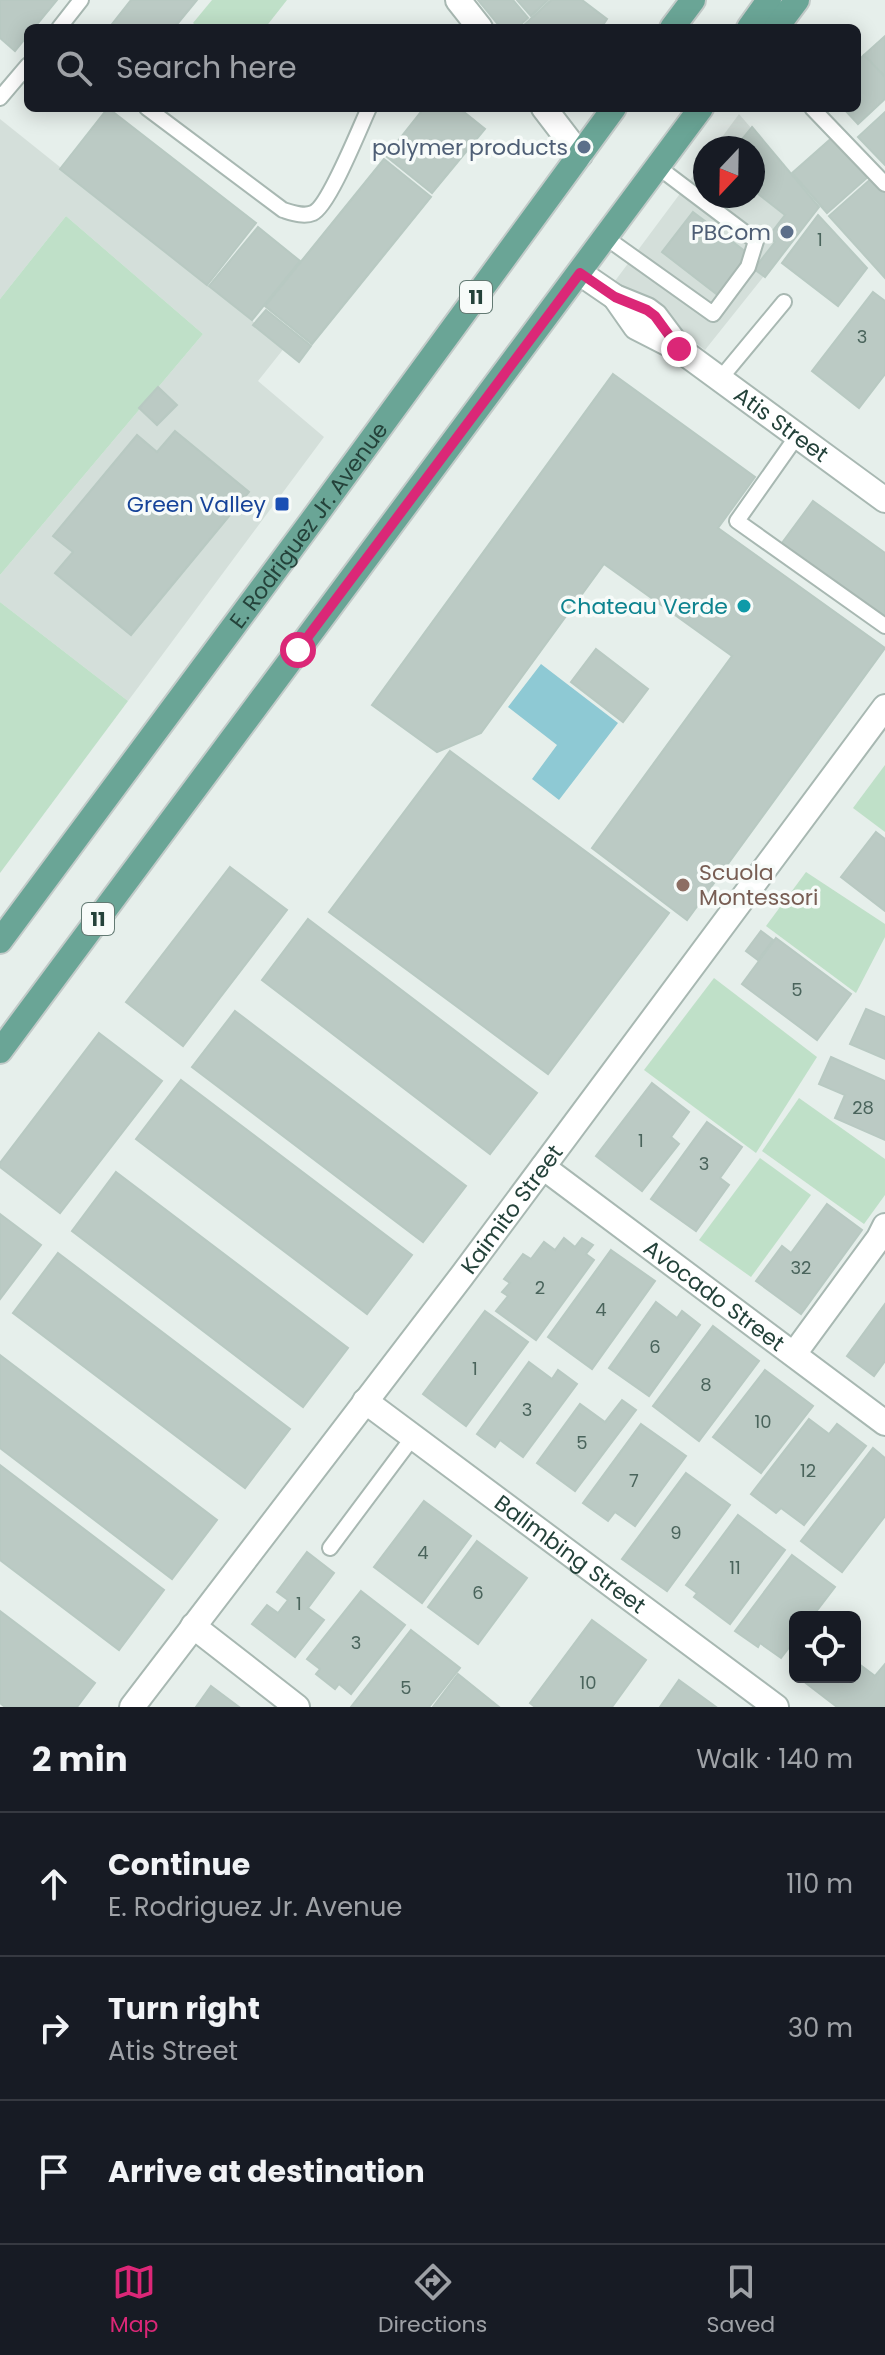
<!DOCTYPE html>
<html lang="en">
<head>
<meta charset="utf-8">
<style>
	:root { --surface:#171b24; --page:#20242c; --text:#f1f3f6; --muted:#9ea1a6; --line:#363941; --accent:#db2777 }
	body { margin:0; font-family:Poppins,sans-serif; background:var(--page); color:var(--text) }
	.controls { position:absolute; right:24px; bottom:24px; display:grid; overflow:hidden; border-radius:12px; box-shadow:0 4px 20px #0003 }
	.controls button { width:72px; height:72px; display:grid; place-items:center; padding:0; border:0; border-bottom:2px solid var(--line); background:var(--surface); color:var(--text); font:40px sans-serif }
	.compass { position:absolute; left:693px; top:136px; width:72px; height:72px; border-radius:50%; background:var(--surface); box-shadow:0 4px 20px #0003; rotate:202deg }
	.stop { position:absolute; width:24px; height:24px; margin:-18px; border:6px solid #db2777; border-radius:50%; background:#fff }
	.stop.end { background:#db2777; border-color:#fff; box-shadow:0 2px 8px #0008 }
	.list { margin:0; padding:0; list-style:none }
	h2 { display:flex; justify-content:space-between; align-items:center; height:104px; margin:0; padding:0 32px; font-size:34px }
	h2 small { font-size:26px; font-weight:400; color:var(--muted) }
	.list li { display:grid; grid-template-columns:52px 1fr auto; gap:24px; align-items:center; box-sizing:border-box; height:144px; padding:0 32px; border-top:2px solid var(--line) }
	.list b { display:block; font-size:30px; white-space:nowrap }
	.list p { margin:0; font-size:26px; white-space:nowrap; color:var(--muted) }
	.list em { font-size:26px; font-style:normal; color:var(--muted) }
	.icon { flex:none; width:44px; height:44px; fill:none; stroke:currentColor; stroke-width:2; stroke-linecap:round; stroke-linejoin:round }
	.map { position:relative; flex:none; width:885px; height:1707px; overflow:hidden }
	.search { position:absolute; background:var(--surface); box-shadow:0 4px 20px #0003; left:24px; right:24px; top:24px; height:88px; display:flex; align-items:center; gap:20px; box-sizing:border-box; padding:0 28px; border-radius:12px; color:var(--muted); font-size:30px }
	.sheet { height:536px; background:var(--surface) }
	nav { display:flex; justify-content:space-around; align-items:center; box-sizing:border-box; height:112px; border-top:2px solid var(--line); background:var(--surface); font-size:22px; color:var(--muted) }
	nav a { display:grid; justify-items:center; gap:4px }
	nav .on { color:var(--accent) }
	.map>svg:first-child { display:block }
	.built { fill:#d4dfda }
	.green { fill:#bfe0c8 }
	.water { fill:#8ec9d4 }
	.building { fill:#bbcac4; stroke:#b8c9c2; stroke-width:2 }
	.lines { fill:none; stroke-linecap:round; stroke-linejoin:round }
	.service-casing { stroke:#a8b8b2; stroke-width:18 }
	.minor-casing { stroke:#a8b8b2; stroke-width:28 }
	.primary-casing { stroke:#c2cac8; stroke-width:28 }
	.service { stroke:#fff; stroke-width:14 }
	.minor { stroke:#fff; stroke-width:24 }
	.primary { stroke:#6aa596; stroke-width:24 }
	.route { stroke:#db2777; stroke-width:10 }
	.service-dot { fill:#5c6f8a; stroke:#f7fbf9; stroke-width:3 }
	.transit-dot { fill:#1a4fb4; stroke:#f7fbf9; stroke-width:3 }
	.culture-dot { fill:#0f9aa8; stroke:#f7fbf9; stroke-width:3 }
	.education-dot { fill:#8d6e63; stroke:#f7fbf9; stroke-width:3 }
	.labels { text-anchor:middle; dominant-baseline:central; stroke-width:7; stroke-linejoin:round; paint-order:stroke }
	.number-label { font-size:18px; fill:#4a645c }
	.shield { fill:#f7fbf9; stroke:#637a73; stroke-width:2 }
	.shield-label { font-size:20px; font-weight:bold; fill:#24423a }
	.service-label { font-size:22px; fill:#4e5e75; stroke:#f7fbf9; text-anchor:end }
	.street-label { font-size:22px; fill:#24423a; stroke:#f7fbf9 }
	.transit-label { font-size:22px; fill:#164399; stroke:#f7fbf9; text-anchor:end }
	.culture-label { font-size:22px; fill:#0d838f; stroke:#f7fbf9; text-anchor:end }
	.education-label { font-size:22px; fill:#785e54; stroke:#f7fbf9; text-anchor:start }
</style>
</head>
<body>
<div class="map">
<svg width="885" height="1707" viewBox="0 0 885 1707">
	<rect width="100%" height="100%" fill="#e6efeb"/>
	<g class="built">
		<polygon points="739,114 819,207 705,350 615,281 705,160 705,196 753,196 753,148 714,148"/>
		<polygon points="0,119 285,347 258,381 324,437 128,701 0,602 0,575 203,334 66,216 0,299"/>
	</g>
	<g class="green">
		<polygon points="212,0 287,0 265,28 199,28 193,23"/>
		<polygon points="66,216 203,334 0,575 0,299"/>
		<polygon points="0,602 128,701 0,873"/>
		<polygon points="885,765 885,832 853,808"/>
		<polygon points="806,872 885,924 885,937 856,993 766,926"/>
		<polygon points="714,978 817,1057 756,1153 644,1070"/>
		<polygon points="799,1098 885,1159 885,1195 864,1224 762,1151"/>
		<polygon points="760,1158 811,1195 751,1277 699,1240"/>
	</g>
	<polygon class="water" points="541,664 618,723 559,800 532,779 557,745 508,707"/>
	<g class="building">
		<polygon points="0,0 57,0 34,28 28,28 28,35 15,51 0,38"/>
		<polygon points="131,0 197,0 174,28 109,28"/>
		<polygon points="478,0 513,0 528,18 517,28 501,28"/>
		<polygon points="517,0 548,0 531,16"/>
		<polygon points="551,0 582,0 607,19 601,28 525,28 523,26"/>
		<polygon points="885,36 885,77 864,55"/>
		<polygon points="864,55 885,77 885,99 858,124 843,108 857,108 857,62"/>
		<polygon points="108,108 256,223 207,285 60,169"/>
		<polygon points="424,108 459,108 485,129 432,193 386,156"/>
		<polygon points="885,112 885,165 858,137"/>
		<polygon points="752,127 819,207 765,277 754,269 775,242 768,237 785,215 753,190 753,148 735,148"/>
		<polygon points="834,136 869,176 827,213 792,173"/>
		<polygon points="384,159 431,197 312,344 265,306"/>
		<polygon points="872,178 885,192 885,278 829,216"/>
		<polygon points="693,212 750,255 719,296 662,252"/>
		<polygon points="818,215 867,268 838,306 782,263"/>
		<polygon points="258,227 300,261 252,320 209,286"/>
		<polygon points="873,292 885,301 885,374 859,408 812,371"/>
		<polygon points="266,310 311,346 299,362 253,325"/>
		<polygon points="613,374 755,477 718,528 885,648 687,920 592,848 732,656 604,564 481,733 437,752 372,705"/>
		<polygon points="158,387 177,405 157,425 139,408"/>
		<polygon points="175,431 249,492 131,635 55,573 73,552 53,536 137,435 157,452"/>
		<polygon points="813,501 885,553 885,623 779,547"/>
		<polygon points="596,649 648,689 623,722 571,682"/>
		<polygon points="450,751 669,913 548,1074 329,912"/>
		<polygon points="876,832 885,839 885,911 841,877"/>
		<polygon points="230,867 287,910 183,1046 126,1002"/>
		<polygon points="308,919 537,1093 490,1154 262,980"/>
		<polygon points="761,931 773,940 758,960 746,951"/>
		<polygon points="776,938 851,994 817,1040 742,984"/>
		<polygon points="866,1009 885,1017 885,1059 850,1044"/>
		<polygon points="235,1011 466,1186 423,1242 192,1067"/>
		<polygon points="99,1033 162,1081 60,1213 0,1167 0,1163"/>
		<polygon points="831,1057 885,1081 885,1140 835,1118 845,1095 819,1084"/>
		<polygon points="181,1080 412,1255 367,1314 136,1139"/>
		<polygon points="652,1083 689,1112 671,1137 679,1144 642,1191 596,1156"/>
		<polygon points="707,1122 742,1147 720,1178 729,1185 696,1231 651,1199"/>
		<polygon points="116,1172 348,1348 303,1407 72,1231"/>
		<polygon points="827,1204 862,1230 801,1314 756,1281 782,1246 791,1253"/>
		<polygon points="0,1214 41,1245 0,1299"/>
		<polygon points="564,1238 575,1247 582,1238 593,1245 586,1254 594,1260 536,1340 496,1311 508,1296 502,1292 510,1283 504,1279 523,1254 531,1259 544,1242 555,1250"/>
		<polygon points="611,1250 655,1281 592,1369 548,1337"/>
		<polygon points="58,1253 290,1429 245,1488 13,1313"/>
		<polygon points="656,1302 677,1318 682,1311 700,1325 649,1396 609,1368"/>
		<polygon points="885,1304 885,1361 874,1376 847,1356"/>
		<polygon points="485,1311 528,1342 466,1426 423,1394"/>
		<polygon points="713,1326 759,1361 699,1441 653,1406"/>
		<polygon points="0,1355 217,1520 172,1579 0,1448"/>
		<polygon points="529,1362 552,1379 558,1370 577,1384 523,1457 500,1440 495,1447 477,1434"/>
		<polygon points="765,1370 813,1406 761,1473 713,1437"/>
		<polygon points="622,1400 636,1410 575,1491 537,1463 580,1404 605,1422"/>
		<polygon points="809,1419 829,1434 837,1424 866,1446 804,1525 781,1508 776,1513 751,1494"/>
		<polygon points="641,1424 686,1456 635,1526 615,1512 608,1521 583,1503"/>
		<polygon points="873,1448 885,1458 885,1516 842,1572 801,1541"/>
		<polygon points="0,1465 164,1590 119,1650 0,1560"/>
		<polygon points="686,1473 730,1505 667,1591 622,1559"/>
		<polygon points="424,1501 471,1536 422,1603 374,1567"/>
		<polygon points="738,1515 785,1550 730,1624 694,1597 697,1593 686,1585"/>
		<polygon points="477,1541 527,1578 478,1644 428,1607"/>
		<polygon points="307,1552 334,1573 308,1608 324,1620 295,1657 252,1624 267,1605 278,1613 288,1600 277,1592"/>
		<polygon points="792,1555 835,1587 812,1617 795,1617 795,1640 781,1658 760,1643 758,1647 735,1631"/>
		<polygon points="361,1591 405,1625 351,1694 339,1684 335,1689 316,1674 320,1669 307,1659"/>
		<polygon points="0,1611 95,1683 77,1707 5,1707 0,1703"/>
		<polygon points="592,1620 646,1660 612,1707 535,1707 530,1703"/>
		<polygon points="411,1630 460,1668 429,1707 351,1707"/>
		<polygon points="855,1661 875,1676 885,1664 885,1707 837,1707 798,1677 855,1677"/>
		<polygon points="458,1674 499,1707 433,1707"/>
		<polygon points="679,1680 716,1707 660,1707"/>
		<polygon points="211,1686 239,1707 196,1707"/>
	</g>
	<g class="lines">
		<defs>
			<g id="service">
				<polyline points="59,28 81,0"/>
				<polyline points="0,98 28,65"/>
				<path d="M147,108L283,210C293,213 304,217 313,213C329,206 360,127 369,108"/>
				<polyline points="812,108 885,184"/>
				<polyline points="605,237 713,314 748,267 756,241 658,167"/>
				<polyline points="720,379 784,302"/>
				<polyline points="797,436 737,521 885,626"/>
				<polyline points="330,1548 413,1437"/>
			</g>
			<g id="minor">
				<polyline points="458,0 480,28"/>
				<polyline points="544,108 580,155"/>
				<polyline points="580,273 615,297 647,310 655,316 676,344"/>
				<path id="s1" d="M615,297L636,327L679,349L885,500"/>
				<path id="s2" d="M543,1167L885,1423"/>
				<polyline points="794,1354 879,1238 885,1226"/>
				<path id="s3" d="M365,1401L776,1707"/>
				<polyline points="193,1626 297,1707"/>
				<path id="s4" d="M132,1707L461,1277L885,707"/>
			</g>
			<g id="primary">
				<polyline points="672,28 693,0"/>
				<polyline points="749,28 769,0"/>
				<polyline points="776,28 797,0"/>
				<path id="s5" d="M0,941L311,522L614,108"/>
				<polyline points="0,1051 701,108"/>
			</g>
		</defs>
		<use href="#service" class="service-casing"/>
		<use href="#minor" class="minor-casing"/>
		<use href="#primary" class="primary-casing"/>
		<use href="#service" class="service"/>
		<use href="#minor" class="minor"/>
		<use href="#primary" class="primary"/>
	</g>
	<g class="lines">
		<polyline class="route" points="298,650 580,273 615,297 647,310 655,316 679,349"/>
	</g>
	<g class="service-dot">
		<circle cx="584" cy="147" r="8"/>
		<circle cx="787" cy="232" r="8"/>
	</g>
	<rect class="transit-dot" x="274" y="496" width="16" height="16" rx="4"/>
	<circle class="culture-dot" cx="744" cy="606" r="8"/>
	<circle class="education-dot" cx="683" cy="885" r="8"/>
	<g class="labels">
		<g class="number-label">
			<text x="820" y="239">1</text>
			<text x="862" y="336">3</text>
			<text x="797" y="989">5</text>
			<text x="863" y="1107">28</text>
			<text x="641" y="1140">1</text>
			<text x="704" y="1163">3</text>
			<text x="801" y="1267">32</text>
			<text x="540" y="1287">2</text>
			<text x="601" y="1309">4</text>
			<text x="655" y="1346">6</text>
			<text x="475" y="1368">1</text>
			<text x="706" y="1384">8</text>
			<text x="527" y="1409">3</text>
			<text x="763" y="1421">10</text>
			<text x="582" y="1442">5</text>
			<text x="808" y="1470">12</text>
			<text x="634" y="1480">7</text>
			<text x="676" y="1532">9</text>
			<text x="423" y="1552">4</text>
			<text x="735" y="1567">11</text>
			<text x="478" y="1592">6</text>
			<text x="299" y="1603">1</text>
			<text x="356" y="1642">3</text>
			<text x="588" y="1682">10</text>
			<text x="406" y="1687">5</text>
		</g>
		<g class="shield">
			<rect x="460" y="281" width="32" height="32" rx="6"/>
			<rect x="82" y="903" width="32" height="32" rx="6"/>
		</g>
		<g class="shield-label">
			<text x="476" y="297">11</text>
			<text x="98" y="919">11</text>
		</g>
		<g class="service-label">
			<text x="568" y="147">polymer products</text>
			<text x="771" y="232">PBCom</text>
		</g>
		<g class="street-label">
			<text stroke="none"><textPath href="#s1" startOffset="212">Atis Street</textPath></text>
			<text stroke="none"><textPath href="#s5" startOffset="518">E. Rodriguez Jr. Avenue</textPath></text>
			<text stroke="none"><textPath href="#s4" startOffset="626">Kaimito Street</textPath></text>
			<text stroke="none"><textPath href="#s2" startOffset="214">Avocado Street</textPath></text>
			<text stroke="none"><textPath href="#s3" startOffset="256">Balimbing Street</textPath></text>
		</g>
		<g class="transit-label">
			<text x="266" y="504">Green Valley</text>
		</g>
		<g class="culture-label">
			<text x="728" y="606">Chateau Verde</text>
		</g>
		<g class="education-label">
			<text x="699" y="872">Scuola<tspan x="699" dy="25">Montessori</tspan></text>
		</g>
	</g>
</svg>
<div class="controls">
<button><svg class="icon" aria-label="locate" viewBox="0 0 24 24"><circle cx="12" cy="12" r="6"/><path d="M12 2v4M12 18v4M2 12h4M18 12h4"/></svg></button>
</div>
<svg class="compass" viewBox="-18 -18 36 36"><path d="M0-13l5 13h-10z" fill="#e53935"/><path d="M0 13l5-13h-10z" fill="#9ea1a6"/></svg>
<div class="stop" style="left:298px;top:650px"></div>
<div class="stop end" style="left:679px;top:349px"></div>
<div class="search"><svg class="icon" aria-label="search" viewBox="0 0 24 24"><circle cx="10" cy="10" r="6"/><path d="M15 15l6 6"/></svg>Search here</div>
</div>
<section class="sheet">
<h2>2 min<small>Walk · 140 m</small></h2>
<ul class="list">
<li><svg class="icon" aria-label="ahead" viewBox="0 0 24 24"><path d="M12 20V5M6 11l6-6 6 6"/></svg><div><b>Continue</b><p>E. Rodriguez Jr. Avenue</p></div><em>110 m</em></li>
<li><svg class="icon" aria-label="right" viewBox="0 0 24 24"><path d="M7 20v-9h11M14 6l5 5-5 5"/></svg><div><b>Turn right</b><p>Atis Street</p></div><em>30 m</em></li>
<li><svg class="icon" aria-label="arrive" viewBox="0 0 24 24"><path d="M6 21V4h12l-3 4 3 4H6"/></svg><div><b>Arrive at destination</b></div></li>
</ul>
</section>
<nav>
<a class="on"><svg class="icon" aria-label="map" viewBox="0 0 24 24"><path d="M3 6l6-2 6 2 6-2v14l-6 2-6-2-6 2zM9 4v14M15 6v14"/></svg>Map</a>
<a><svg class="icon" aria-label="directions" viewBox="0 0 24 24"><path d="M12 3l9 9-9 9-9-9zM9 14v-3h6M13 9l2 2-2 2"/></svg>Directions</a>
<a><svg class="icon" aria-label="saved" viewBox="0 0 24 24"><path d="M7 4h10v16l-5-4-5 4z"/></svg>Saved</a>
</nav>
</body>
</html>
